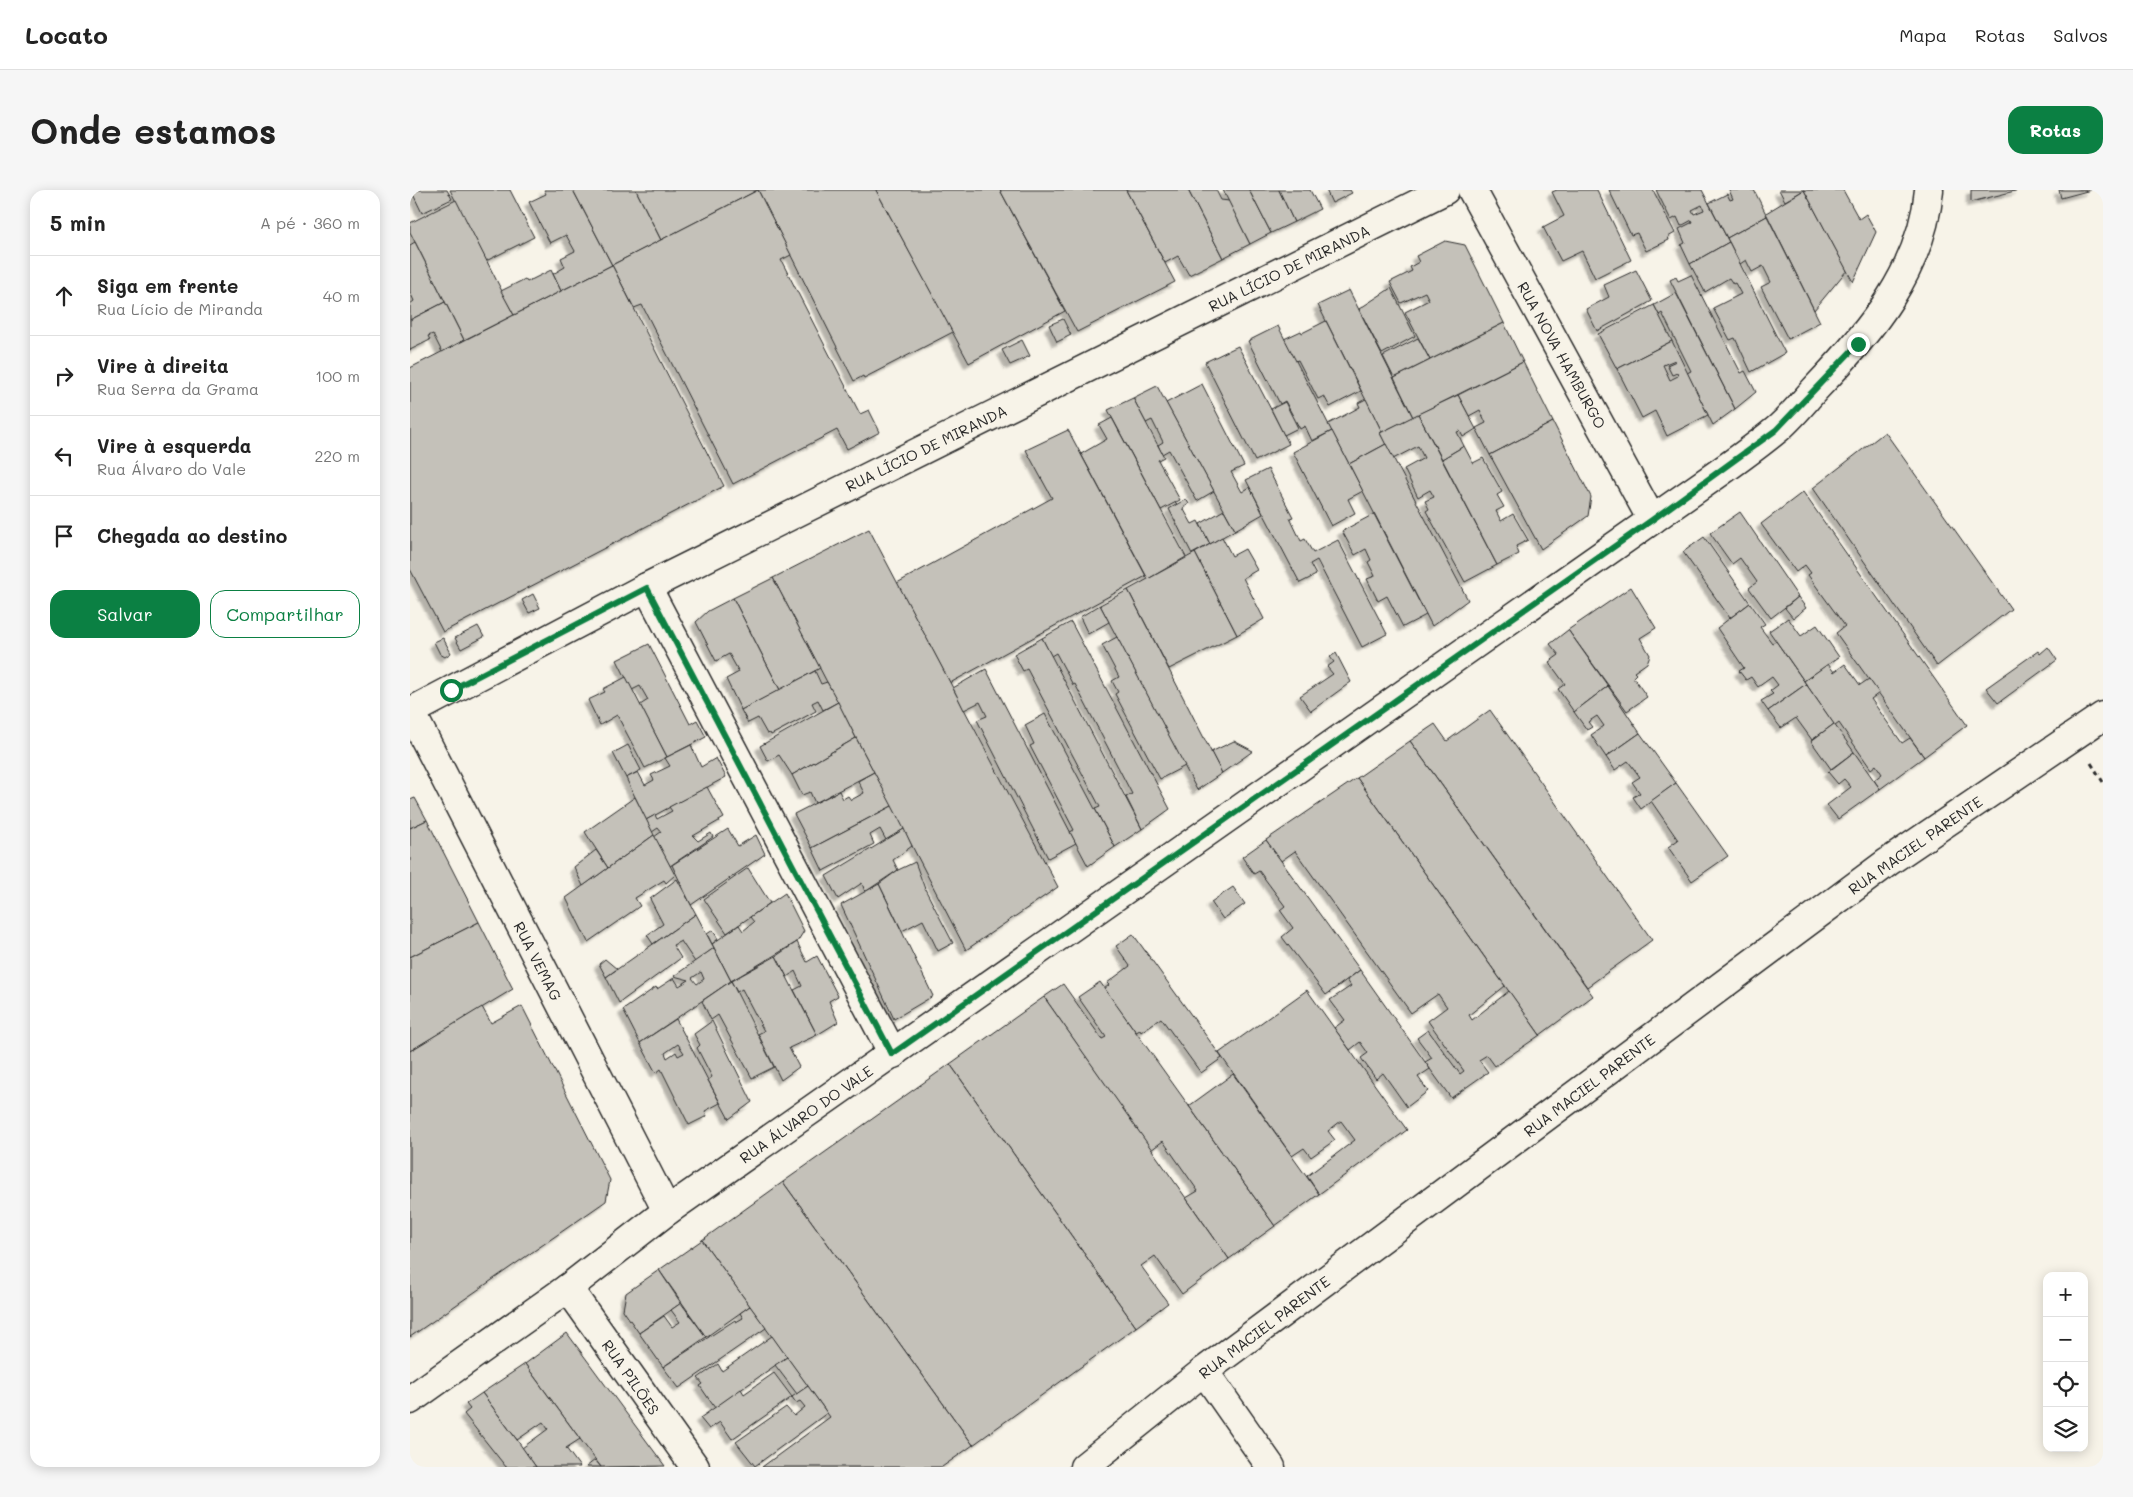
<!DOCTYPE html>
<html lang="pt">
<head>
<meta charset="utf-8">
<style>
	:root { --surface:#fff; --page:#f6f6f6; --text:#222; --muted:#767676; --line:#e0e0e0; --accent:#0b8043 }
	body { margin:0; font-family:Mali,sans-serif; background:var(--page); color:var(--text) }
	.controls { position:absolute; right:15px; bottom:15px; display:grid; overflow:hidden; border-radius:10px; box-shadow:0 2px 12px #0003 }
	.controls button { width:45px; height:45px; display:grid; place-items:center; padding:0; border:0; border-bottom:1px solid var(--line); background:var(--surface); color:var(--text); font:25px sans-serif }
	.stop { position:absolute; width:15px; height:15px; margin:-11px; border:4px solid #0b8043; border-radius:50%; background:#fff }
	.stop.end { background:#0b8043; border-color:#fff; box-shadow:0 1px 5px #0008 }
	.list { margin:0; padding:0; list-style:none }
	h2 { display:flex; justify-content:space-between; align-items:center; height:65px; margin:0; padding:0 20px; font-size:21px }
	h2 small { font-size:16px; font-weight:400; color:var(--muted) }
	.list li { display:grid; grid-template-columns:32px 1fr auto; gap:15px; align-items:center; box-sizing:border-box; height:80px; padding:0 20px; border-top:1px solid var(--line) }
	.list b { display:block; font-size:19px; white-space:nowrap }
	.list p { margin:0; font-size:16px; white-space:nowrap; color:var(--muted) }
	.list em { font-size:16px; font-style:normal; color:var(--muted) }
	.actions { display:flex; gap:10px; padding:15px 20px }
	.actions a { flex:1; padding:11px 0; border:1px solid var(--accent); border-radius:15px; text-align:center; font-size:18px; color:var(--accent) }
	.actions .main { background:var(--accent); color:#fff }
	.icon { flex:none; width:28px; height:28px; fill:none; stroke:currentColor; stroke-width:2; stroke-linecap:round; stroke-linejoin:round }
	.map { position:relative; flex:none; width:1693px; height:1277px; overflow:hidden; border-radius:15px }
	header { display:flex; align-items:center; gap:30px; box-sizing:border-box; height:70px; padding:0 25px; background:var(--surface); border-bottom:1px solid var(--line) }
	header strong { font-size:24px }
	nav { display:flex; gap:28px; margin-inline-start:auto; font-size:18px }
	.intro { display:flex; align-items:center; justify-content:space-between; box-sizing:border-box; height:120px; padding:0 30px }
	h1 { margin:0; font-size:35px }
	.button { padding:12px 22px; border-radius:15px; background:var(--accent); color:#fff; font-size:18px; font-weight:700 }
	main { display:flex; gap:30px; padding:0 30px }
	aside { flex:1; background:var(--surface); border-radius:15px; box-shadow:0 2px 12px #0003 }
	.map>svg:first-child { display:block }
	.building { fill:#c4c1b9; stroke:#2b2b2b; fill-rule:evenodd; filter:url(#shadow) }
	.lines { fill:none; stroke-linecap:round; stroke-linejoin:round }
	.street-casing { stroke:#2b2b2b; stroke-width:31 }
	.path { stroke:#2b2b2b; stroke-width:3; stroke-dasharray:5 4; stroke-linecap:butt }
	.street { stroke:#f7f3e8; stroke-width:28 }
	.route { stroke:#0b8043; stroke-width:6 }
	.labels { text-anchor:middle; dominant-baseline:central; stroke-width:4; stroke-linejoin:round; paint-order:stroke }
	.street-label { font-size:15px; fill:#2b2b2b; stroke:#f7f3e8 }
</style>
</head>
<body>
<header>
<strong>Locato</strong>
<nav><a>Mapa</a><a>Rotas</a><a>Salvos</a></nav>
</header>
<div class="intro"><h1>Onde estamos</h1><a class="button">Rotas</a></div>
<main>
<aside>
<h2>5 min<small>A pé · 360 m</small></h2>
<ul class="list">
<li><svg class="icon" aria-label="ahead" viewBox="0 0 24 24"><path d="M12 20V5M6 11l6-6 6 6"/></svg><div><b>Siga em frente</b><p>Rua Lício de Miranda</p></div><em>40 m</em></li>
<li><svg class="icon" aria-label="right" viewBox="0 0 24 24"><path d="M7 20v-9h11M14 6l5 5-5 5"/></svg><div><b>Vire à direita</b><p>Rua Serra da Grama</p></div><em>100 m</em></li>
<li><svg class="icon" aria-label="left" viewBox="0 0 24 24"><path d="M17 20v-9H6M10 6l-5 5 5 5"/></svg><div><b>Vire à esquerda</b><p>Rua Álvaro do Vale</p></div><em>220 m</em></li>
<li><svg class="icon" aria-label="arrive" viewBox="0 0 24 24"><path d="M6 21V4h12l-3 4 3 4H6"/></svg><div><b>Chegada ao destino</b></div></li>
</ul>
<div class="actions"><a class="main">Salvar</a><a>Compartilhar</a></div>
</aside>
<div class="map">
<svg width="1693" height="1277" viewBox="0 0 1693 1277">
	<defs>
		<filter id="shadow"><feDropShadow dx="-4.5" dy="4.5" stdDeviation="1" flood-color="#0004"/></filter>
	</defs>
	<rect width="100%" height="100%" fill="#f7f3e8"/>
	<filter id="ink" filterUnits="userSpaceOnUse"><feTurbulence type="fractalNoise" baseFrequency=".02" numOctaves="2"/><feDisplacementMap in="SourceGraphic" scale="10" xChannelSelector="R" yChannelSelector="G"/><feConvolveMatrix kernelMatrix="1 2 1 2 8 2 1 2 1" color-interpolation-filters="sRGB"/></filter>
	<g filter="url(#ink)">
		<g class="building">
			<polygon points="1,0 37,0 42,9 12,23"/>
			<polygon points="40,0 100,0 124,47 76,71"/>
			<polygon points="134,0 163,0 202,75 151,101 143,84 155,77 151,68 165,61 156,45 140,53 119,12 136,4"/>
			<polygon points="163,0 226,0 251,50 202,75"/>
			<polygon points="226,0 348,0 251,50"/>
			<polygon points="348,0 466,0 543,142 454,188 453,186 444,191"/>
			<polygon points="348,0 381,65 371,70 450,224 459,220 470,242 437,259 427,240 323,294 232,115 224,118 202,75"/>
			<polygon points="466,0 590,0 655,121 559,173"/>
			<polygon points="590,0 716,0 765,92 667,142"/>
			<polygon points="716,0 778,0 813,68 779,85 768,66 755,73"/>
			<polygon points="778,0 806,0 811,10 819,11 840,54 813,68"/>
			<polygon points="813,0 839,0 861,43 840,54"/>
			<polygon points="839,0 869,0 884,32 861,43"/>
			<polygon points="869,0 900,0 910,19 884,32"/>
			<polygon points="916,0 940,0 942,3 922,13"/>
			<polygon points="1147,0 1187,0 1221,70 1185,88 1172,61 1151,71 1133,37 1154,26 1142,2"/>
			<polygon points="1199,0 1243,0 1265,43 1258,47 1259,50 1236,61 1227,43 1221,45"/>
			<path d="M1246,0H1292L1319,52L1280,74L1271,55L1275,53L1269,39L1283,32L1282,30L1271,36L1267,27L1261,30ZM1292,15L1294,20L1284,24L1282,20Z"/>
			<polygon points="1319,0 1344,0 1357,26 1317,48 1299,13 1317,4 1320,10 1323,9"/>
			<polygon points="1369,0 1394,0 1375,11"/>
			<polygon points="1394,0 1437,80 1404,120 1356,23"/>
			<polygon points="1394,0 1433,0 1449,29 1456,24 1466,42 1443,92"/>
			<polygon points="1561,0 1609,0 1561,12"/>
			<polygon points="1649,0 1681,0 1651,8"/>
			<polygon points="46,10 104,125 54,150 0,42 0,33"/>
			<polygon points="1357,26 1410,132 1378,149 1351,97 1361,92 1353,76 1342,82 1336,70 1330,74 1317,48"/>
			<polygon points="1035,51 1055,55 1094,133 1020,170 995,122 1019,110 1015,102 991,113 980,92 1002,81 1000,77 1009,72 1006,66"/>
			<polygon points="5,52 35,112 0,130 0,114 4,111 0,102 0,55"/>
			<polygon points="1319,52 1375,163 1341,182 1325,148 1320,150 1303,118 1331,104 1325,93 1323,94 1319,88 1295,102 1280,74"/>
			<polygon points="202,75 314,296 33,442 0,379 0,178"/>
			<polygon points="141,80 151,101 104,125 91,101 115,89 117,92"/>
			<polygon points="1226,80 1242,111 1187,141 1176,119 1199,107 1194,95"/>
			<polygon points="1281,85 1331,183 1335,181 1346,202 1325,219 1260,90 1266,87 1268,91"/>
			<polygon points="981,98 1005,146 972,164 949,119"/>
			<polygon points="939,100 1003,227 972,242 908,115"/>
			<polygon points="1266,103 1325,219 1303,235 1277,183 1281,181 1252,123 1249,125 1244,115"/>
			<polygon points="35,112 54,150 32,162 23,144 18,146 20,150 0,160 0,130"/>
			<polygon points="1244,115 1262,151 1207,179 1188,144"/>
			<polygon points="653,129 661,145 647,152 639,135"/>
			<polygon points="916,131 951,201 920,217 914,206 908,209 888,170 885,171 874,149 891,141 892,143"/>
			<polygon points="1094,133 1113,172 1003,227 984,188"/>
			<polygon points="868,136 922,241 902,251 895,236 890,239 875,211 870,214 838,151"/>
			<polygon points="1008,148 1020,170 984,188 973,166"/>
			<polygon points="612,150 620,166 600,175 592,160"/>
			<path d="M1262,151L1298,225L1257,246L1245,221L1232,228L1207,179ZM1265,170L1266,171L1257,175L1262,185L1267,183L1268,186L1260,190L1253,175Z"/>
			<polygon points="828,156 879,254 845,271 795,172"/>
			<polygon points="1113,172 1143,232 1080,265 1066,238 1076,233 1070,220 1059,226 1048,205"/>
			<polygon points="792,194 834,276 821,282 832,302 840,297 853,324 825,340 756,213"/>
			<polygon points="747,196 804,301 787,311 759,260 752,264 748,255 753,252 742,230 736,233 723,208"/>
			<polygon points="1048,205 1066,239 1053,247 1050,241 1047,242 1054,256 1032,269 1008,224"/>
			<polygon points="723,208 754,267 748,270 770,310 751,320 698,220"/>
			<polygon points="956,209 972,242 970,243 976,254 939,274 918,234 950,217 948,213"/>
			<polygon points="875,212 888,238 874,245 861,219"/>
			<polygon points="1008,224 1087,375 1055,392 1016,321 1019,319 1015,311 1024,307 1020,300 1008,307 994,279 1014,268 1008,256 983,269 970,243"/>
			<polygon points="702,228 776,367 738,389 671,264 697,249 689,235"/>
			<polygon points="1143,232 1181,307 1178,326 1131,359 1080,265"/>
			<polygon points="658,240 736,386 540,493 487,393 642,308 616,260"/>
			<polygon points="922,241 953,301 938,309 945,323 921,336 883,262"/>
			<polygon points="1475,242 1601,419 1527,476 1403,298"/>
			<polygon points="976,254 1058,410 1022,436 939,274"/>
			<polygon points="1054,256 1063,273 1073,268 1091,300 1092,302 1087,305 1094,317 1086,321 1091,331 1103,324 1118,350 1106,356 1109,364 1087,375 1032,269"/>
			<polygon points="858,279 883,327 880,328 891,351 895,349 903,363 928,350 977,444 952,457 907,370 900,374 906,385 890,393 836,290"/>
			<polygon points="1393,302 1557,535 1514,567 1426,443 1435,436 1398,385 1401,383 1395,375 1386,382 1351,334"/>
			<polygon points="776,309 779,314 773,318 782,334 788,331 800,354 782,364 759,319"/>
			<polygon points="814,320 825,340 800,354 790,334"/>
			<polygon points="1330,322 1388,407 1361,428 1339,398 1347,392 1330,368 1322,374 1300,343"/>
			<polygon points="964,324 1016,425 993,437 977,406 968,411 957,389 965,386 958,372 961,370 956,359 945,365 932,341"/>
			<polygon points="459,339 648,697 556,760 363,388"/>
			<polygon points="812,347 822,366 835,359 847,380 833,388 854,429 827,445 785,363"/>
			<polygon points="1294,347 1340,413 1320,428 1273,362"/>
			<polygon points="785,363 827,445 759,479 718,400"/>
			<polygon points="363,388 410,478 370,500 323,408"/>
			<polygon points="1221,397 1246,438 1230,448 1240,465 1237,473 1224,482 1226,484 1223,487 1237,507 1217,521 1158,440"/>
			<polygon points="718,400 812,583 787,600 690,415"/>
			<polygon points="123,404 130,418 119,423 112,410"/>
			<polygon points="1388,407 1396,418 1383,428 1375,418"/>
			<polygon points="323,408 370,500 331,520 316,489 329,482 319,464 306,471 286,432 298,421"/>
			<polygon points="1340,413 1355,434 1350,437 1362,453 1366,451 1396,494 1358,521 1351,511 1363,504 1360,501 1368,495 1362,487 1348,497 1341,487 1336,490 1329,481 1334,478 1307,438"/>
			<polygon points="690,415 699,432 678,444 670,427"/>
			<polygon points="1378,428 1391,446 1407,435 1429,467 1394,491 1359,441"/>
			<polygon points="661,432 760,619 732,639 716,607 722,604 665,494 663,495 646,463 641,466 632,448"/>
			<polygon points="68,436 74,447 51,459 45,448"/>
			<polygon points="1158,440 1198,496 1164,522 1148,499 1155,494 1139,472 1149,465 1140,454"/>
			<polygon points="707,447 775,576 750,589 705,504 708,502 702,491 709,487 692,455"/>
			<polygon points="33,448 41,463 35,467 30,464 24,452"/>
			<polygon points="632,448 732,639 705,657 685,619 690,617 617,479 613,481 604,464"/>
			<polygon points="239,454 280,534 287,530 296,547 257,567 230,515 238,510 230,496 222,500 207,470"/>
			<polygon points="1638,457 1647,470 1588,513 1576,498 1628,461 1630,464"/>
			<polygon points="926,463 941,492 901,521 890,506 923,484 917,477 924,472 920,467"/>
			<polygon points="1418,474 1424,482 1435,474 1450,495 1459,489 1469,503 1461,509 1492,553 1500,548 1514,567 1470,599 1464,590 1472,584 1466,575 1461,579 1429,533 1425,536 1394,491"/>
			<polygon points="576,479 666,653 638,668 567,530 577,526 570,512 554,520 543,498"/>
			<polygon points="405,481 411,494 417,492 428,512 413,520 408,510 402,513 406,521 361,545 360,543 357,544 348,528 338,533 331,520"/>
			<polygon points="216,487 257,567 235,578 207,525 190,535 178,510 195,502 193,499"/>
			<polygon points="1396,494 1424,534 1402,550 1386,528 1371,538 1358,521"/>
			<polygon points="1198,496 1230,543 1196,567 1181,545 1194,536 1187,526 1178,532 1182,537 1177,540 1164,522"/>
			<polygon points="428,512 446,548 382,585 369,565 358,571 350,556"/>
			<polygon points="1080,520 1242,750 1177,797 1000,551 1025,534 1037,551"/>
			<polygon points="635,524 705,657 678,676 660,642 664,640 620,556 624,554 615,535"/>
			<polygon points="1424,534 1444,562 1421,579 1401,551"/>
			<polygon points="1230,543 1266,593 1231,619 1223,607 1230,603 1222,592 1230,587 1218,571 1205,580 1196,567"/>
			<polygon points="446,548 464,582 405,613 400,602 392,605 382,585"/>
			<polygon points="824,551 843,561 812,583 801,562"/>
			<polygon points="1000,551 1183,806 1130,845 947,588"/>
			<polygon points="218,555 231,580 216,588 203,563"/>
			<polygon points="281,555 291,577 306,568 316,587 236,630 216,588 228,582 235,595 244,590 241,585 260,576 255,568"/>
			<polygon points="1444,562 1470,599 1428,629 1417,615 1441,597 1434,589 1428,594 1418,582"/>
			<polygon points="464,582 482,616 402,658 384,624 429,601 433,609 438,606 441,610 454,603 448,591"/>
			<polygon points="947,588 1095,796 1059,825 1062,830 1099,801 1130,845 1085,876 1077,865 1069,870 1078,882 1041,908 1015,872 1022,868 1007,848 1018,840 1050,884 1054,881 1018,831 1037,817 1028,804 1001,823 885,661 871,671 856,650"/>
			<polygon points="1266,593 1318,666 1282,691 1258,657 1268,650 1241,611"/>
			<polygon points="297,597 314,628 283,646 288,651 301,643 303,647 260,676 244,647 251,642 248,638 242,642 236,630 245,625 247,629 262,621 259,617"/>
			<polygon points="225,607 244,645 198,678 175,642"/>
			<polygon points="5,608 17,630 0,638 0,610"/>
			<polygon points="482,616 494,639 476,650 470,639 460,645 464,654 413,681 402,658"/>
			<polygon points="17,630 69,732 0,767 0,638"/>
			<polygon points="318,639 328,656 346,645 355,664 281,715 262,675"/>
			<polygon points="494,639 502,656 483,670 488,680 455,702 452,693 428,709 416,686"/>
			<polygon points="244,645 265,685 256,693 254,690 225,708 230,716 178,752 156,708"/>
			<polygon points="856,650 950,780 916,805 872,747 883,738 870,720 875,716 849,681 844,684 832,667"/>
			<polygon points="186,660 198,678 173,696 164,677"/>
			<polygon points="505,672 515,699 543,753 528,761 513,730 492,741 469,694 488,680"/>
			<polygon points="338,678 360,713 317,743 294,709"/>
			<polygon points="267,689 286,724 243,754 237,745 253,734 240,709"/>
			<polygon points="469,694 523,806 484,829 431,715"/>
			<polygon points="823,697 835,714 813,729 801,712"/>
			<polygon points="375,703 394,741 387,752 321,791 302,754 329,735 333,741 344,732 340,727"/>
			<polygon points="286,724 304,758 285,772 271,751 263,755 271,768 209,813 196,787"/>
			<polygon points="69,732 103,799 0,861 0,767"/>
			<polygon points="303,740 308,749 302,754 297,744"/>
			<polygon points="723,744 812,868 791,883 751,828 731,842 730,840 726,842 694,799 699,795 697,793 720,776 706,756"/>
			<polygon points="387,752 397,772 407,766 428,806 419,811 428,832 407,845 384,800 392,796 385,781 377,787 366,766"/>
			<path d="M304,758L321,791L230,853L213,820L246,797L247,799L264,788L269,796L279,790L264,786ZM291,782L294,789L287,794L282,788Z"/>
			<polygon points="366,766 407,845 379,858 389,877 371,890 348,844 354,841 332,799 327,802 321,791"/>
			<polygon points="195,769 207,779 196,787 189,774"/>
			<polygon points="950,780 1020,879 1008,887 1018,901 997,917 973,883 966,889 951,868 958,863 950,852 940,860 924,838 935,830 920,810 941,796 937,790"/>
			<polygon points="321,791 364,877 342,888 308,825 301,830 292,811"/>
			<polygon points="690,792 865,1036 819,1069 776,1008 788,1001 753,951 741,960 634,807 653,794 692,849 696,847 668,807"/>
			<polygon points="897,800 997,940 909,1004 897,986 945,950 931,931 918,941 925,950 901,967 894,958 882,966 809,863"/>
			<polygon points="634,807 819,1069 772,1104 745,1066 731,1076 758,1113 726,1137 540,874"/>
			<polygon points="112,816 200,990 196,1011 0,1147 0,861 72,817 81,833"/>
			<path d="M266,829L310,913L295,921L297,926L279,935L251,879L246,883L230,853ZM268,854L274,863L268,866L266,862L257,868L255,863Z"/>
			<polygon points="302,831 342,912 319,929 298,890 302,887 287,858 290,855 284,844"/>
			<polygon points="540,874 726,1137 563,1255 373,992"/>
			<polygon points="823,884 909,1004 865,1036 779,916"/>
			<polygon points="373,992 563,1255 532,1277 352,1277 420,1227 292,1050"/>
			<polygon points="292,1050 340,1116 296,1147 249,1080"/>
			<polygon points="249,1080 271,1113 229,1143 213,1120 216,1103"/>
			<polygon points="271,1113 296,1147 253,1177 229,1143 254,1126 262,1137 270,1132 261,1120"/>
			<polygon points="340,1116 356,1138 269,1198 253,1177 325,1130 326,1132 333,1128 330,1123"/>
			<polygon points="157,1143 255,1276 191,1277 170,1249 115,1174"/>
			<polygon points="362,1146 377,1167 305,1218 290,1196 293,1194 288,1188 308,1174 312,1181"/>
			<polygon points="377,1167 398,1196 387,1204 365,1175"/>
			<polygon points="115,1174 170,1249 156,1258 170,1277 126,1277 112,1258 138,1239 133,1232 107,1250 72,1203"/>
			<polygon points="364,1183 382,1207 322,1249 310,1232 299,1239 290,1228 331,1199 334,1204"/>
			<polygon points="398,1196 417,1223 345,1276 326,1252 376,1217 384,1226 395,1217 390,1211 386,1213 382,1207"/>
			<polygon points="72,1203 107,1250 126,1277 96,1277 54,1224 60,1219 56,1214"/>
			<polygon points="185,1270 191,1277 176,1277"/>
		</g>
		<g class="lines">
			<defs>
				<g id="street">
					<polyline points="1062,0 1242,330"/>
					<polyline points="237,397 483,864"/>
					<polyline points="0,520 257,1021"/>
					<polyline points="0,522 237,397 1035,0"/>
					<polyline points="158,1098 285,1277"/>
					<polyline points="794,1181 861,1277"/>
					<path d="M0,1210L158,1098L257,1021L1242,330C1282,301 1326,273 1365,241C1380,229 1393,212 1407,197C1460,142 1512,80 1519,0"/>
					<polyline points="674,1277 794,1181 1478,672 1693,526"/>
				</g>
			</defs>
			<use href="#street" class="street-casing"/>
			<polyline class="path" points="1681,573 1693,592"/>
			<use href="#street" class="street"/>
		</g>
	</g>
	<g class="lines" filter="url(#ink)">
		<polyline class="route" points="41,500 237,398 482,864 1242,330 1366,240 1448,154"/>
	</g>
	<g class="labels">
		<g class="street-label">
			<text transform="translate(879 78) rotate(-26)">RUA LÍCIO DE MIRANDA</text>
			<text transform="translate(1152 165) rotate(61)">RUA NOVA HAMBURGO</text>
			<text transform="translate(516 258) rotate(-26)">RUA LÍCIO DE MIRANDA</text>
			<text transform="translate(1505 655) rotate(-35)">RUA MACIEL PARENTE</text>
			<text transform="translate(128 771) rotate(63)">RUA VEMAG</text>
			<text transform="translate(1179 895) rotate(-37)">RUA MACIEL PARENTE</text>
			<text transform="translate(396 924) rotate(-35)">RUA ÁLVARO DO VALE</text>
			<text transform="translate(854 1137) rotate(-37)">RUA MACIEL PARENTE</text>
			<text transform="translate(221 1187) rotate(55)">RUA PILÕES</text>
		</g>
	</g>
</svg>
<div class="controls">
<button>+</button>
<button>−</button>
<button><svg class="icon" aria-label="locate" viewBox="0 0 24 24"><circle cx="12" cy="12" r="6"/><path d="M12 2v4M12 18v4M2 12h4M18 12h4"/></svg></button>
<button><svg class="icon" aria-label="layers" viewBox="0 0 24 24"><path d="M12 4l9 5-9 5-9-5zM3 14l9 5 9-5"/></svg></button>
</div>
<div class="stop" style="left:41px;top:500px"></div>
<div class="stop end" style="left:1448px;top:154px"></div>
</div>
</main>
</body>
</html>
